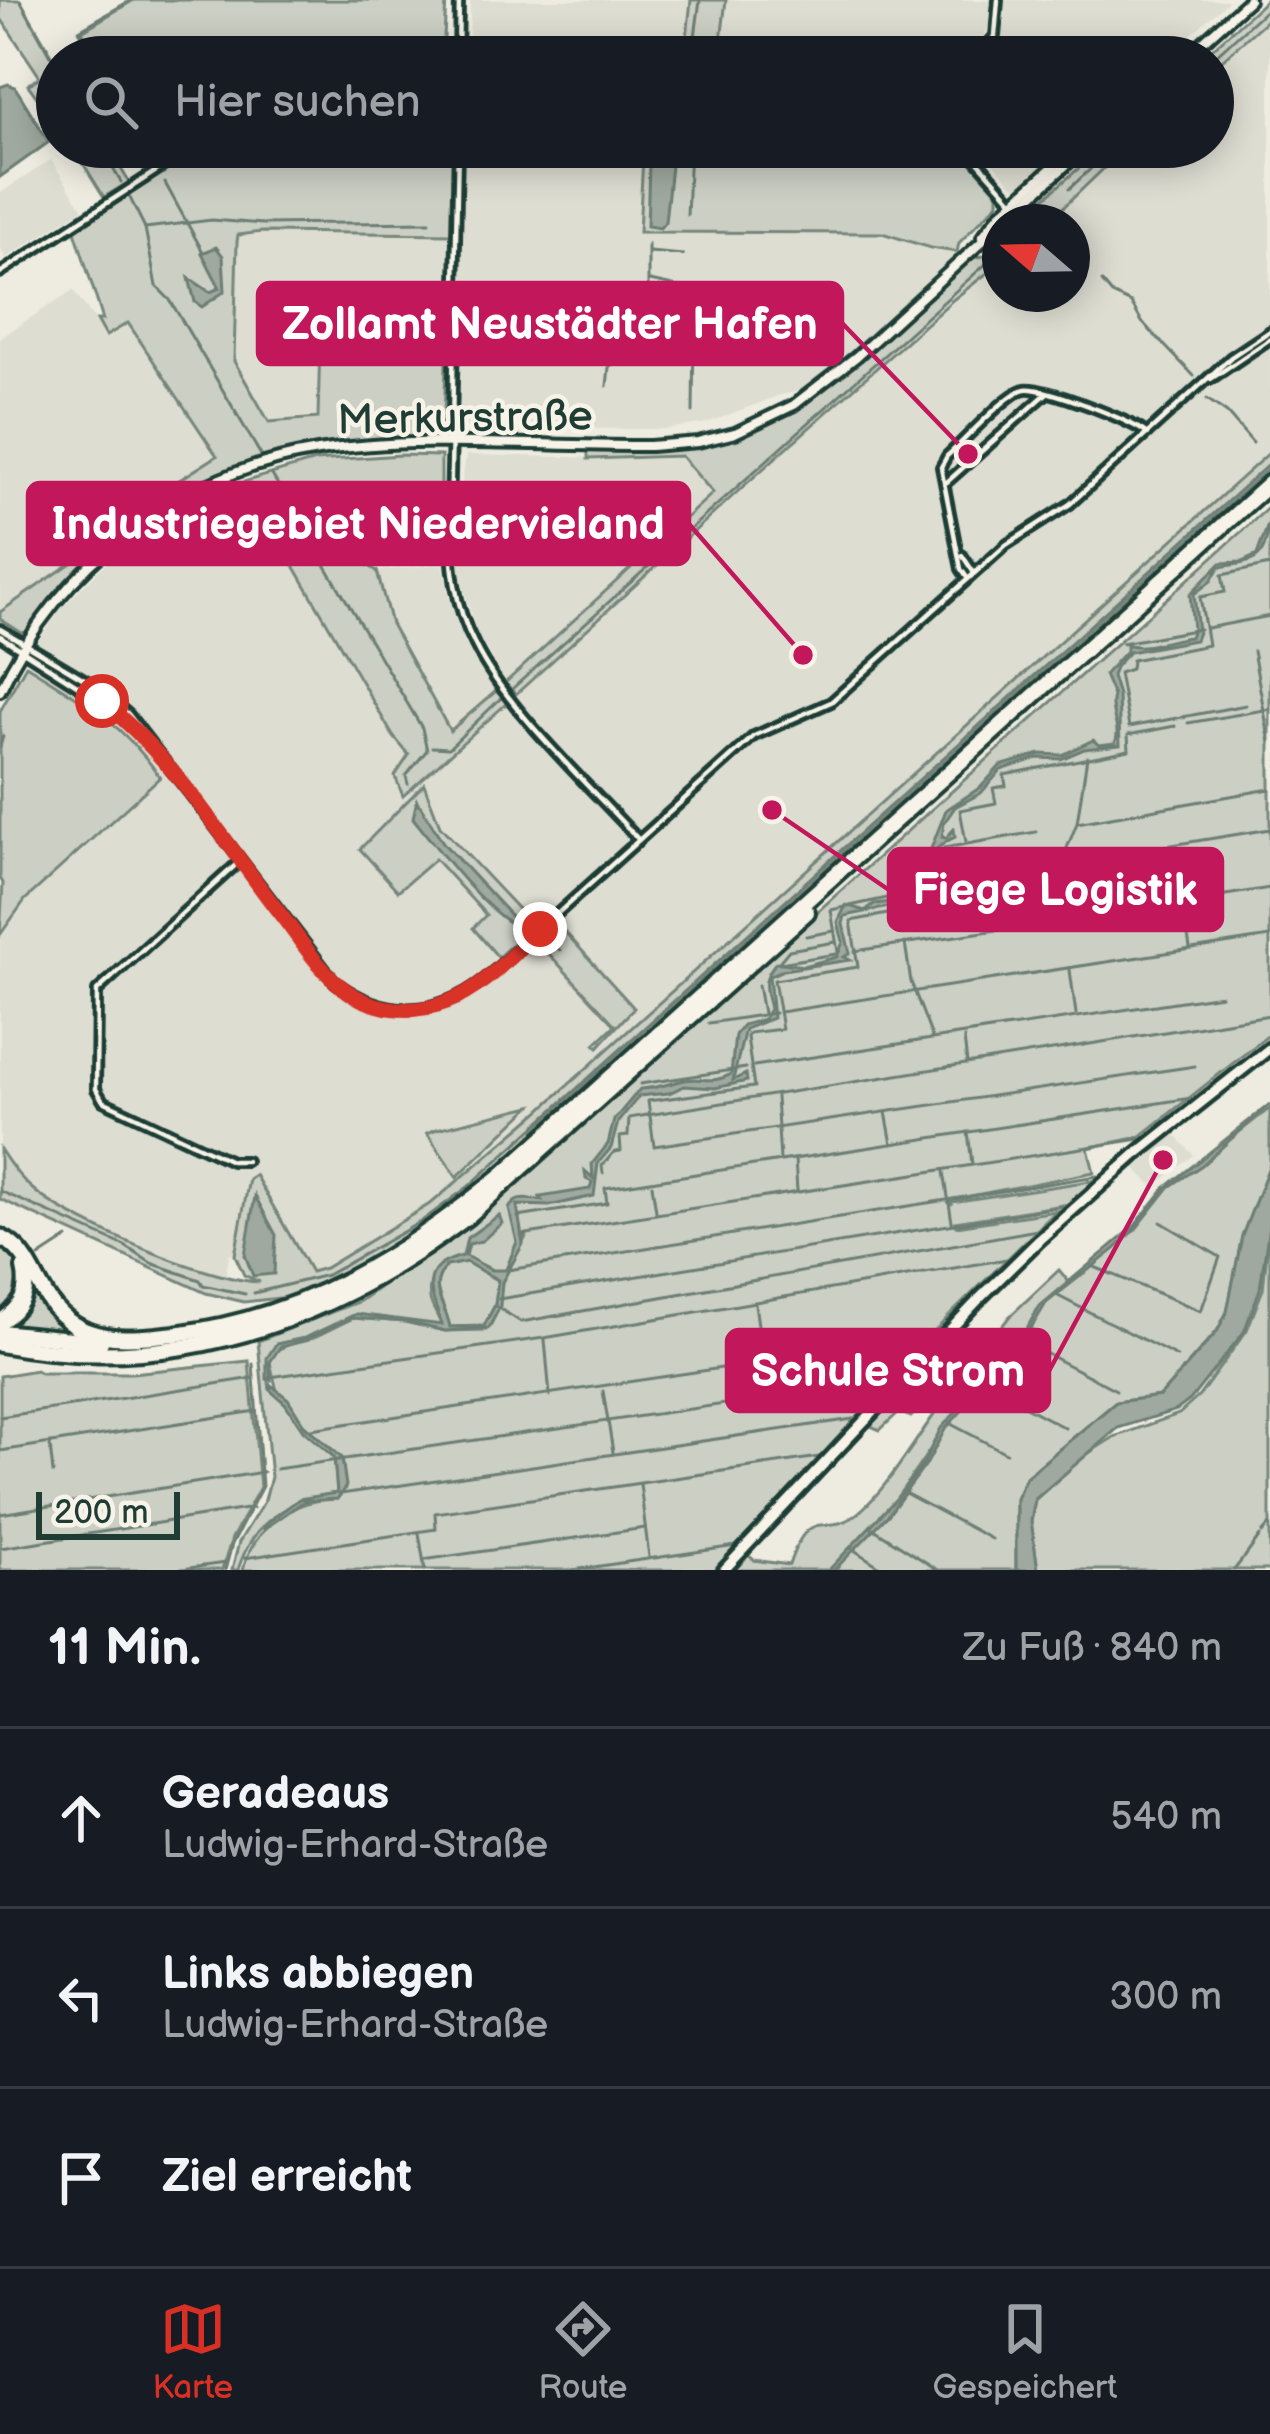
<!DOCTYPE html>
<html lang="de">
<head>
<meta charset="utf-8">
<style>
	:root { --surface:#171b24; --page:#242831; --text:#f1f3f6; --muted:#9ea1a6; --line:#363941; --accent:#d93025 }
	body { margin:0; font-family:"Balsamiq Sans",sans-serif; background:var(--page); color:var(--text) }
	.compass { position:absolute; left:982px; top:204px; width:108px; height:108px; border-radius:50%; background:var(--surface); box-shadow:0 6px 30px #0003; rotate:290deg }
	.scale { position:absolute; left:36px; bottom:30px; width:144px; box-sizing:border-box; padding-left:12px; border:6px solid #1f3d34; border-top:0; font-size:33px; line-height:42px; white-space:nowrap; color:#1f3d34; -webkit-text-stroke:9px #f7f3e8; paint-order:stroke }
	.stop { position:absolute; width:36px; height:36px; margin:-27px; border:9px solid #d93025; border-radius:50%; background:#fff }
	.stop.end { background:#d93025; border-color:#fff; box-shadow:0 3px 12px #0008 }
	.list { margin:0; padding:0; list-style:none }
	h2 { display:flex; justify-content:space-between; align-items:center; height:156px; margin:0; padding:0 48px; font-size:51px }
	h2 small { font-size:39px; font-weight:400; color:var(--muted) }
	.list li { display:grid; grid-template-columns:78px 1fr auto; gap:36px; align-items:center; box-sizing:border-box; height:180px; padding:0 48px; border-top:3px solid var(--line) }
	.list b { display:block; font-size:45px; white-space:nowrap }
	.list p { margin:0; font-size:39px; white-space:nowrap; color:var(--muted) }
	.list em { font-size:39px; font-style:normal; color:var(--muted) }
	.icon { flex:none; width:66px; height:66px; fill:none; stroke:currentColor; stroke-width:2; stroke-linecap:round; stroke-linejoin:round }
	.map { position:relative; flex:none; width:1270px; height:1570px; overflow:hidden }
	.search { position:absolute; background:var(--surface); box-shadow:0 6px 30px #0003; left:36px; right:36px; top:36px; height:132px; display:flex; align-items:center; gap:30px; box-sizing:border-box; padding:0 42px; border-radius:66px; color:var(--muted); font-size:45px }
	.sheet { height:696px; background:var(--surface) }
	nav { display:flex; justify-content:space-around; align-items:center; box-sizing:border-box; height:168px; border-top:3px solid var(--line); background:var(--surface); font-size:33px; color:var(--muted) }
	nav a { display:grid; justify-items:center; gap:6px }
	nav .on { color:var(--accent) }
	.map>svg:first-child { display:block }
	.built { fill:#ddddd2 }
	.green { fill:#cccfc4; stroke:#76867c; stroke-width:3 }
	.water { fill:#9fa99f; stroke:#6c7e74; stroke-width:3; fill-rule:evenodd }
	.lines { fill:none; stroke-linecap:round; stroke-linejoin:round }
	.stream { stroke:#6c7e74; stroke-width:3 }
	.minor-casing { stroke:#1f3d34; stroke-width:14 }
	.tertiary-casing { stroke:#1f3d34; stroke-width:16 }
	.secondary-casing { stroke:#1f3d34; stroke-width:18 }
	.motorway-casing { stroke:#1f3d34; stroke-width:22 }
	.minor { stroke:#f7f3e8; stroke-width:4.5 }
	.tertiary { stroke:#f7f3e8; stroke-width:8 }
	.secondary { stroke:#f7f3e8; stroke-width:9 }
	.motorway { stroke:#f7f3e8; stroke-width:14 }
	.route { stroke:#d93025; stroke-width:15 }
	.labels { text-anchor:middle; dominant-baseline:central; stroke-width:9; stroke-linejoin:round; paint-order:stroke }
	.street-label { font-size:42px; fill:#1f3d34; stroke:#f7f3e8 }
	.leader { fill:none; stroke:#c2185b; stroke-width:4.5 }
	.callout-dot { fill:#c2185b; stroke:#f7f3e8; stroke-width:4.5 }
	.callout { fill:#c2185b; stroke:#c2185b; stroke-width:4.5 }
	.callout-label { font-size:45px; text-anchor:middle; font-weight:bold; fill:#fff }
</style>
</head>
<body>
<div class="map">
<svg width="1270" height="1570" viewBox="0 0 1270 1570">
	<rect width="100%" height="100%" fill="#eeece1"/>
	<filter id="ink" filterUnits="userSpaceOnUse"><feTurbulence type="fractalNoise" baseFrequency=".00833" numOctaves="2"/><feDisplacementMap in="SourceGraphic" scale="24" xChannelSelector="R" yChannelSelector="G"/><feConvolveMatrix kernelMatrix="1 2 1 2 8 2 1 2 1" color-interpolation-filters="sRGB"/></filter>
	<g filter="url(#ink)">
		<g class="built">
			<polygon points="470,0 691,0 685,57 469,57"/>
			<polygon points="726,0 991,0 991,18 982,42 965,57 719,57"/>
			<polygon points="1003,0 1227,0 1227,2 1166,57 981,57 1001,34"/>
			<polygon points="1270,17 1270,453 537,1113 433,1202 339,1260 311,1273 256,1176 249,1179 235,1255 229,1254 225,1281 192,1271 55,1208 28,1189 0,1153 0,935 137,744 101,711 28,666 39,640 61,609 113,556 176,512 240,483 285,550 393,736 409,756 467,739 746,484 996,265 1000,263 1000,294 1072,294 1072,222 1048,222 1126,147 1213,147 1213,68"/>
			<polygon points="463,147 675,147 672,162 644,157 662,234 699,229 882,233 931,248 957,252 954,259 860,344 801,391 780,395 707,423 666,429 468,428 460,422"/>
			<polygon points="978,147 1066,147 1021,187 1013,185"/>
			<polygon points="51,160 83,209 6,258 0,248 0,193"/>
			<polygon points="262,232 449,234 446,321 320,321 321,414 269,422 234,361 237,235"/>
			<polygon points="73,290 106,335 128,322 217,456 100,529 106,538 0,612 0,338"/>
			<polygon points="466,455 657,459 681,456 714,492 506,682 477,634 460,575 457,517"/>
			<polygon points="443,564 449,597 464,641 496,691 451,732 391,624 377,571"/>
			<polygon points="1171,1131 1194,1155 1154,1187 1131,1164"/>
		</g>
		<g class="green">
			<polygon points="0,0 20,0 57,64 57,125 28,85 40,77 0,17"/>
			<polygon points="134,0 446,0 443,57 96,57 82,31"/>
			<polygon points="691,0 726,0 719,57 685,57"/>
			<polygon points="1266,0 1270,0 1270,17 1213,68 1213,57 1203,57"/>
			<polygon points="73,147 108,147 129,182 104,197"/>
			<polygon points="198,147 452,147 454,234 262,232 238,235 237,242 234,361 269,422 318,418 320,342 351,334 447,337 444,419 442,423 417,423 417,432 406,442 372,443 222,475 113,541 30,632 22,633 0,619 0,612 106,539 101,530 217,456 128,323 106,336 97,320 103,320 75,231"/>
			<polygon points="675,147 957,147 998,193 998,203 959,243 957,252 931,248 882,233 639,232 643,157 671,162"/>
			<polygon points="1103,147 1126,147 1048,222 1017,222"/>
			<path d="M1000,253V263L954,299L746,484L516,694L505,683L713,493L681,456L588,459V451C619,451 651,453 682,449C796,434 877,340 957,267H963L973,258Z"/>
			<path d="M1270,452V467L535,1130L536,1137L461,1203L376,1261L289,1303L279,1298L244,1302L206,1293L0,1199V1149C10,1165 21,1180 36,1192C77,1225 207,1280 260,1282L244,1275L235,1255L249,1179L255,1175L311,1272L325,1268L433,1202L537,1113Z"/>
			<polygon points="400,455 441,456 441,487 377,488 381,555 361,561 377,571 391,624 450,731 496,691 507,703 403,796 395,776 409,755 393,736 285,550 240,483 315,461"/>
			<path d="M1270,506V1034L1140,1137L1088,1148L1094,1172L950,1200L952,1205V1202L1097,1180L1069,1204L955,1222L956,1226L1056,1211L947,1318L717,1570H243C253,1528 295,1497 337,1499L345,1489L342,1458L304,1425L288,1399L277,1391L270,1362L276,1350L353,1318L405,1322L445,1331L486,1330L496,1314L502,1282L528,1233L517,1242L506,1270L497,1272L464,1256C443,1260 426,1275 430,1299C432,1309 440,1318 441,1326L356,1314L305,1338L276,1344L267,1366L270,1390L285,1403L303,1430L334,1457L337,1493C290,1499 253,1520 238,1570H232L239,1542L265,1500L271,1477L258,1341L360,1301L478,1216Z"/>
			<path d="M26,665C81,699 123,723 160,777L25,900L0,935L3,883L0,878V711Z"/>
			<polygon points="424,784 440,826 533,925 498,957 473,928 486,915 435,859 398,891 360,849"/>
			<polygon points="552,929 560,937 565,932 634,1008 598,1047 595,1044 615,1025 538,942"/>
			<polygon points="531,1106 457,1177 427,1133 437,1129"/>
			<polygon points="1270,1108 1270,1164 1242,1236 1227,1312 1217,1331 1160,1396 1116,1402 1026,1477 1016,1499 1016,1570 834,1570 888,1515 927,1463 945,1429 1019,1348 1046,1303 1135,1230 1169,1187"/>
			<polygon points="1270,1223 1270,1570 1038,1570 1031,1521 1035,1500 1084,1456 1114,1437 1179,1414 1199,1396 1247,1330 1263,1289"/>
			<path d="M0,1246C21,1257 21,1271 23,1293L0,1319Z"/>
			<path d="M466,1262L498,1281L495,1305L484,1326L449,1327C447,1303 426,1289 446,1266Z"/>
			<path d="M1059,1270L1070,1283L1037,1310L1016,1348L959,1408L896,1499L829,1570H728L745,1552L754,1560L789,1565C810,1501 826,1540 858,1513C886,1490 912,1445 934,1415L922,1405L911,1417L899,1412L880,1430L866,1424L901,1388L912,1396L916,1389L907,1382L930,1356L944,1378L940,1384L952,1392L1009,1317Z"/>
			<polygon points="28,1281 88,1335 22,1333 0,1324"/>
			<polygon points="249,1361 260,1487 232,1538 222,1570 0,1570 0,1376 36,1370 41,1373 132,1373"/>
		</g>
		<g class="water">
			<polygon points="8,84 15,87 49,142 0,177 0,87"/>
			<polygon points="655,159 671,166 665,222 660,228 647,226 649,164"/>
			<polygon points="216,247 223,256 225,291 202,307 195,302 189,278 210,292 220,288 202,253"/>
			<path d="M1270,519C1264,560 1261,562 1219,567L1211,581L1194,594L1198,632L1195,640L1129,652L1115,667L1112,676L1118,695L1120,745L1084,749L1061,759L1038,758L1001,770L981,793L955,807L944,823L942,837L946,838L954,829L955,837C938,844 929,859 911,868C905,881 911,891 904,904L845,916L843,924L850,953L844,957L850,960L783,970L769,976L773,1018L745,1029L733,1080L746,1074L747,1081L715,1088L684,1086L669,1093L639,1096L618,1122L611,1148L598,1163L594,1196L549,1206L517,1205L523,1244L502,1282L500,1306L489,1328L445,1331L405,1322L353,1318L308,1340L280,1347L270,1362L271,1380L267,1379V1358L276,1344L305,1338L356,1314L442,1325C432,1294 415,1267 463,1256L467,1238L499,1215L502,1223L482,1241L469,1244L466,1256L491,1270H506L517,1242L509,1209C517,1194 528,1201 542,1200L540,1197L590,1189L592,1182L586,1179L585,1171L593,1178L592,1164L608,1144L614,1120L640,1089C657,1088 665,1085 680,1081C699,1075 712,1086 731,1074L735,1035L743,1025L764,1019L770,1009C765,987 761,981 776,962L803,966L837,957L843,942L838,922L846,905L865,911L874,904L900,901L906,891L902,876L905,867L929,854L946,810L981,787L1000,766L1040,754L1062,755L1093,740L1099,745L1115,743C1122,727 1108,713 1113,696L1104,675L1126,651V644C1145,651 1169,639 1190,637L1193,629L1190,594L1221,563L1242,562L1257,555ZM466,1262L498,1280L495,1305L484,1326L450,1327C446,1304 426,1289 446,1266Z"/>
			<path d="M417,800L444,844L524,930C492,921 436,847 413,818Z"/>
			<polygon points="1270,1104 1202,1165 1169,1187 1135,1230 1115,1249 1046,1303 1019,1348 945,1429 927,1463 888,1515 834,1570 829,1570 896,1499 924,1462 941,1428 1016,1348 1040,1306 1133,1228 1165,1188"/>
			<polygon points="1270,1164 1270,1219 1260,1289 1244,1332 1190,1400 1177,1410 1118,1428 1035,1499 1031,1521 1038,1570 1016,1570 1016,1499 1026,1477 1116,1402 1160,1396 1217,1332 1227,1312 1242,1236"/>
			<polygon points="255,1196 276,1235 274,1274 253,1276 245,1255"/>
			<polygon points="271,1385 288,1399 304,1425 342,1458 346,1486 337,1499 304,1501 264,1529 263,1526 299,1499 337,1493 334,1457 303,1430 285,1403 270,1390"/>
		</g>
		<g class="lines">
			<g class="stream">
				<polyline points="20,0 33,24"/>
				<polyline points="36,30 57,68"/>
				<polyline points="695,37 700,0"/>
				<polyline points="95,57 79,30 131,0"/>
				<polyline points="1213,58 1270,6"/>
				<polyline points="100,147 121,182"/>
				<polyline points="145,147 150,157"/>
				<polyline points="165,183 203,252"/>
				<polyline points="1069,189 1114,147"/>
				<polyline points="130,198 145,228 156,286 170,300 262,457"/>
				<polyline points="687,215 690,147"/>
				<polyline points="145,228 212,220 263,224 430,222"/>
				<polyline points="649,252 683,255"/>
				<polyline points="650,281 687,289"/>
				<polyline points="1102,282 1112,294 1131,303 1142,322 1194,376"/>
				<polyline points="648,325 648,244"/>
				<polyline points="607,386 609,367 636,342 640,327 692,326"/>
				<polyline points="1207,399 1227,413 1253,443"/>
				<polyline points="693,412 694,328"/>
				<polyline points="272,475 422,728 427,750 406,776 408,784"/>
				<polyline points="1207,628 1270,616"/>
				<polyline points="1122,643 1200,629"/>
				<polyline points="1253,651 1270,743"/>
				<polyline points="513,688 988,262"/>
				<polyline points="1246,705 1129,727 1119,673 1131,669 1132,660 1208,645 1200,597 1225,592 1222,575 1270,565"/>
				<polyline points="1188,723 1270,709"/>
				<polyline points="0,747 3,736"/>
				<polyline points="432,747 449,748 500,699"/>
				<polyline points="1087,757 1077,823 1061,863 1067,920 1270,888"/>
				<polyline points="1077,823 1270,789"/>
				<polyline points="1036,832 944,848 946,862 929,865 931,873 913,878 919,908 851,921 858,967 774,980 782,1029 749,1033 747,1037 754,1087 648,1101 654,1146 1195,1066"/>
				<polyline points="966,842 960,810 996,803 993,788 1006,786 1004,775 1129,750 1128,735 1175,726"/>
				<polyline points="896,854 900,893"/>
				<polyline points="917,892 1061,863 1270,829"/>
				<polyline points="1183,904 1190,948"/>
				<polyline points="806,936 834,931"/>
				<polyline points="546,940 560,950"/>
				<polyline points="905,943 911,982 932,1037"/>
				<polyline points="855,951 1065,920"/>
				<polyline points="838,952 831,910 911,893"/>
				<polyline points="779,962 789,950 835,942"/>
				<polyline points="780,963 836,954"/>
				<polyline points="1070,970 1076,1014"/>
				<polyline points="758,985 763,1013"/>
				<polyline points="780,1012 1270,937"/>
				<polyline points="709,1023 775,1013"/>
				<polyline points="964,1038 967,1064"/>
				<polyline points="754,1066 1221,995"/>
				<polyline points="640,1084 746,1068"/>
				<polyline points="776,1097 780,1160"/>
				<polyline points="886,1112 892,1144"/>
				<polyline points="968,1132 972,1164"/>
				<polyline points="795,1159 797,1191"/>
				<polyline points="944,1172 952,1222"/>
				<polyline points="603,1173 602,1166 614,1152 621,1151 620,1137 628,1136 629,1118 1270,1015"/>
				<polyline points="652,1185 656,1211"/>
				<polyline points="0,1191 125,1246 151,1263 200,1280 203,1285 245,1294"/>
				<polyline points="518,1217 607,1203 605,1188 1191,1098"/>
				<polyline points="521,1235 1140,1139"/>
				<polyline points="39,1257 68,1238"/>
				<polyline points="1092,1266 1201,1311 1220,1257 1161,1222"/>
				<polyline points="508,1270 1097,1176"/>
				<polyline points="254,1293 327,1275 422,1221 468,1187 1270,463"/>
				<polyline points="1056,1295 1177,1357"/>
				<polyline points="499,1299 1064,1206"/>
				<polyline points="755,1304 763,1360"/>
				<polyline points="497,1307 521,1322 1037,1230"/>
				<polyline points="0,1311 14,1295 17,1274"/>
				<polyline points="545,1340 550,1396"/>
				<polyline points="1022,1341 1116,1390"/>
				<polyline points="270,1377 544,1338 1007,1259"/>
				<polyline points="982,1384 1065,1428"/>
				<polyline points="603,1391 613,1452"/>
				<polyline points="0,1417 254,1378"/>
				<polyline points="949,1423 1006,1453"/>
				<polyline points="311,1429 930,1337"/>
				<polyline points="50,1445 53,1473"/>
				<polyline points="0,1451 256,1411"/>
				<polyline points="276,1469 891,1380"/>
				<polyline points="640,1484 649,1557"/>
				<polyline points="903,1492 991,1539"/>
				<polyline points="341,1494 853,1419"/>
				<polyline points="0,1514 263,1472"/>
				<polyline points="871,1527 938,1570"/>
				<polyline points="419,1533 425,1570"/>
				<polyline points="1262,1533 1270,1524"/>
				<polyline points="0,1548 253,1508"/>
				<polyline points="851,1548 885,1570"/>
				<polyline points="245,1558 436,1529 435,1513 819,1457"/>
				<polyline points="1244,1558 1260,1536"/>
				<polyline points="423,1560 645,1528"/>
				<polyline points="175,1570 225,1563"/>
				<polyline points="225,1570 232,1544 262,1486 253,1364"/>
				<polyline points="573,1570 736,1546 1038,1230 1141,1140 1270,1039"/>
				<polyline points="1234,1570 1242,1560"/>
			</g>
			<defs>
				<g id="minor">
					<polyline points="458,57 459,0"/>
					<polyline points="976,57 995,36 998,0"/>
					<path d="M458,147L450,518C450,562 454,605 475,645C506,709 589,785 638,839"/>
					<polyline points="965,147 1015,203"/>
					<polyline points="0,273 193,147"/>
					<polyline points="329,332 344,328 456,329"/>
					<polyline points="1211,379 1270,339"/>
					<polyline points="947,482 1046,394"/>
					<polyline points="962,555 974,573"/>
					<path d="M968,579L961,569L941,467L947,456C962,443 1009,391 1025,389C1042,386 1134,421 1147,434"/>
					<path d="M0,629L96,686L129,715L335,982C385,1018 436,1017 485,979L754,736L831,702L1006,545L1070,504L1231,357L1270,331"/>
					<polyline points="0,636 102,701 138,731"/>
					<polyline points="240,861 97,991 96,1089 103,1101 231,1161 246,1161"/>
				</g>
				<g id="tertiary">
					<polyline points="1186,57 1249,0"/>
					<polyline points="1003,222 1086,147"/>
					<polyline points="982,237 1000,214 1075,147"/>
					<path d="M0,691C59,564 180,473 318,451C422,435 543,447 650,446L698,442L735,433L794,405L857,356L1000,225"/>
				</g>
				<polyline id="secondary" points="724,1570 980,1298 1039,1240 1135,1155 1270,1048"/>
				<g id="motorway">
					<path d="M0,1237C41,1256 33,1307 84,1330C113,1342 145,1337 175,1334C303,1318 404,1256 502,1175L1270,483"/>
					<path d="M0,1322C21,1308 30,1293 24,1268"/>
					<polyline points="0,1332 101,1342"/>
					<path d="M0,1344C174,1377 330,1322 467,1217L807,912"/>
				</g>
			</defs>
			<use href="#minor" class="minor-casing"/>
			<use href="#tertiary" class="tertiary-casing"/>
			<use href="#secondary" class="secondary-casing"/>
			<use href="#motorway" class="motorway-casing"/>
			<use href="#minor" class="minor"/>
			<use href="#tertiary" class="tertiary"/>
			<use href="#secondary" class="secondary"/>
			<use href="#motorway" class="motorway"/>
		</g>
	</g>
	<g class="lines" filter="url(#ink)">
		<path class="route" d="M102,701C173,758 223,839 278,911C300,939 320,973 350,993C379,1012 415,1014 447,1002C483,989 512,954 540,929"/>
	</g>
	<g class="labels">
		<g class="street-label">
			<text transform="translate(465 419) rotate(-1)">Merkurstraße</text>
		</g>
	</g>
	<path class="leader" d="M968 454L842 323M803 655L689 524M772 810L889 890M1163 1160L1049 1371"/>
	<g class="callout-dot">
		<circle cx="968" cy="454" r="12"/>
		<circle cx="803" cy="655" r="12"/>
		<circle cx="772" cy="810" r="12"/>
		<circle cx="1163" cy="1160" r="12"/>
	</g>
	<g class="callout">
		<rect x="258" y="283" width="584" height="81" rx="12"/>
		<rect x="28" y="483" width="661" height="81" rx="12"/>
		<rect x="889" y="849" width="333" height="81" rx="12"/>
		<rect x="727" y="1330" width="322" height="81" rx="12"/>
	</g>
	<g class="callout-label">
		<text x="550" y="339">Zollamt Neustädter Hafen</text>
		<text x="358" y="539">Industriegebiet Niedervieland</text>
		<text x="1055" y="905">Fiege Logistik</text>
		<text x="888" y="1386">Schule Strom</text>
	</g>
</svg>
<svg class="compass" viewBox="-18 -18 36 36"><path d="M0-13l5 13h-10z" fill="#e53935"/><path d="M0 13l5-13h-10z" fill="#9ea1a6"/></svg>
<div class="scale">200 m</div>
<div class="stop" style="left:102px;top:701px"></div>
<div class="stop end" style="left:540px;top:929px"></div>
<div class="search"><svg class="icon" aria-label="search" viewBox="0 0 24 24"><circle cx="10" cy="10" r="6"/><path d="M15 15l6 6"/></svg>Hier suchen</div>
</div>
<section class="sheet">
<h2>11 Min.<small>Zu Fuß · 840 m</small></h2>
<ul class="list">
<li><svg class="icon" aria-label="ahead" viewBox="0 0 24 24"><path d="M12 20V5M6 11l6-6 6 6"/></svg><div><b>Geradeaus</b><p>Ludwig-Erhard-Straße</p></div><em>540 m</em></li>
<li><svg class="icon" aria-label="left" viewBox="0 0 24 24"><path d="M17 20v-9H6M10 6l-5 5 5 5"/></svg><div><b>Links abbiegen</b><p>Ludwig-Erhard-Straße</p></div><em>300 m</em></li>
<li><svg class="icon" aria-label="arrive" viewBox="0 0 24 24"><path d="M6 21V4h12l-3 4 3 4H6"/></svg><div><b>Ziel erreicht</b></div></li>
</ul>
</section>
<nav>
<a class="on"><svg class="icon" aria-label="map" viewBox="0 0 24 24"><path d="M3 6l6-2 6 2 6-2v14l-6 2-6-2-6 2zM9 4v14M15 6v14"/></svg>Karte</a>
<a><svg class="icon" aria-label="directions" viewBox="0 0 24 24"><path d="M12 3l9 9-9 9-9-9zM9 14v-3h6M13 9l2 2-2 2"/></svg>Route</a>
<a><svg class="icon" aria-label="saved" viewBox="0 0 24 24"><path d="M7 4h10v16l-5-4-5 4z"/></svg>Gespeichert</a>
</nav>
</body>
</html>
